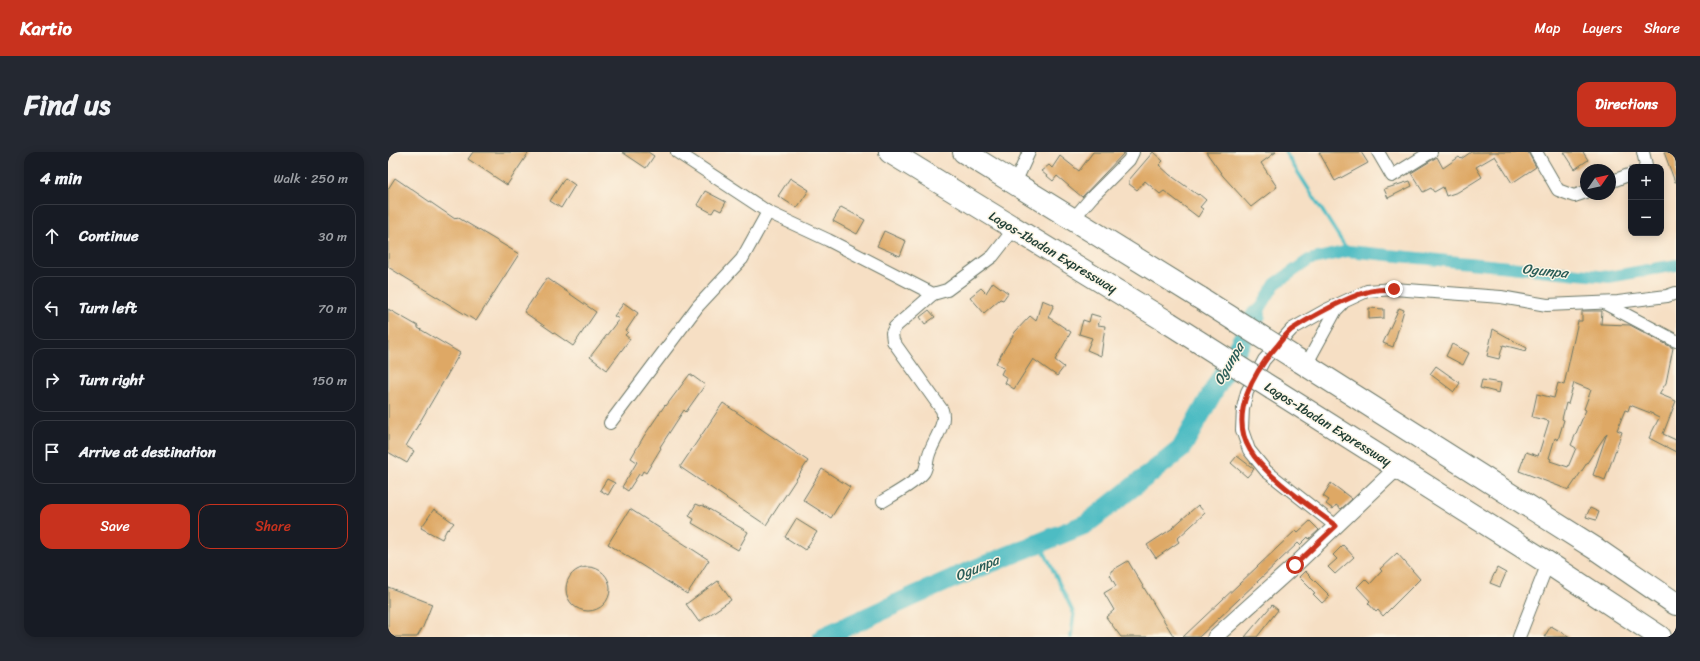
<!DOCTYPE html>
<html lang="en">
<head>
<meta charset="utf-8">
<style>
	:root { --surface:#171b24; --page:#242831; --text:#f1f3f6; --muted:#9ea1a6; --line:#363941; --accent:#c8321e }
	body { margin:0; font-family:Sriracha,sans-serif; background:var(--page); color:var(--text) }
	.controls { position:absolute; right:12px; top:12px; display:grid; overflow:hidden; border-radius:8px; box-shadow:0 2px 10px #0003 }
	.controls button { width:36px; height:36px; display:grid; place-items:center; padding:0; border:0; border-bottom:1px solid var(--line); background:var(--surface); color:var(--text); font:20px sans-serif }
	.compass { position:absolute; left:1192px; top:12px; width:36px; height:36px; border-radius:50%; background:var(--surface); box-shadow:0 2px 10px #0003; rotate:56deg }
	.stop { position:absolute; width:12px; height:12px; margin:-9px; border:3px solid #c8321e; border-radius:50%; background:#fff }
	.stop.end { background:#c8321e; border-color:#fff; box-shadow:0 1px 4px #0008 }
	.list { margin:0; padding:0; list-style:none }
	h2 { display:flex; justify-content:space-between; align-items:center; height:52px; margin:0; padding:0 16px; font-size:17px }
	h2 small { font-size:13px; font-weight:400; color:var(--muted) }
	.list li { display:grid; grid-template-columns:26px 1fr auto; gap:12px; align-items:center; box-sizing:border-box; height:64px; margin:0 8px 8px; padding:0 8px; border:1px solid var(--line); border-radius:12px }
	.list b { display:block; font-size:15px; white-space:nowrap }
	.list em { font-size:13px; font-style:normal; color:var(--muted) }
	.actions { display:flex; gap:8px; padding:12px 16px }
	.actions a { flex:1; padding:9px 0; border:1px solid var(--accent); border-radius:12px; text-align:center; font-size:14px; color:var(--accent) }
	.actions .main { background:var(--accent); color:#fff }
	.icon { flex:none; width:22px; height:22px; fill:none; stroke:currentColor; stroke-width:2; stroke-linecap:round; stroke-linejoin:round }
	.map { position:relative; flex:none; width:1288px; height:485px; overflow:hidden; border-radius:12px }
	header { display:flex; align-items:center; gap:24px; box-sizing:border-box; height:56px; padding:0 20px; background:var(--accent); color:#fff }
	header strong { font-size:19px }
	nav { display:flex; gap:22px; margin-inline-start:auto; font-size:14px }
	.intro { display:flex; align-items:center; justify-content:space-between; box-sizing:border-box; height:96px; padding:0 24px }
	h1 { margin:0; font-size:28px }
	.button { padding:10px 18px; border-radius:12px; background:var(--accent); color:#fff; font-size:14px; font-weight:700 }
	main { display:flex; gap:24px; padding:0 24px }
	aside { flex:1; background:var(--surface); border-radius:12px; box-shadow:0 2px 10px #0003 }
	.map>svg:first-child { display:block }
	.lines { fill:none; stroke-linecap:round; stroke-linejoin:round }
	.stream { stroke:#4dbcc3; stroke-width:3.5 }
	.canal { stroke:#4dbcc3; stroke-width:12 }
	.river { stroke:#4dbcc3; stroke-width:20 }
	.building { fill:#dea865; fill-rule:evenodd }
	.minor-casing { stroke:#6a7666; stroke-width:14 }
	.tertiary-casing { stroke:#6a7666; stroke-width:17 }
	.motorway-casing { stroke:#6a7666; stroke-width:24 }
	.minor { stroke:#fff; stroke-width:12 }
	.tertiary { stroke:#fff; stroke-width:15 }
	.motorway { stroke:#fff; stroke-width:22 }
	.motorway-bridge-casing { stroke:#6a7666; stroke-width:24; stroke-linecap:butt }
	.motorway-bridge { stroke:#fff; stroke-width:22 }
	.route { stroke:#c8321e; stroke-width:5 }
	.labels { text-anchor:middle; dominant-baseline:central; stroke-width:3; stroke-linejoin:round; paint-order:stroke }
	.street-label { font-size:13px; fill:#1f3d34; stroke:#fcf5e5 }
	.water-label { font-size:14px; font-style:italic; fill:#2a5d58; stroke:#fcf5e5 }
</style>
</head>
<body>
<header>
<strong>Kartio</strong>
<nav><a>Map</a><a>Layers</a><a>Share</a></nav>
</header>
<div class="intro"><h1>Find us</h1><a class="button">Directions</a></div>
<main>
<aside>
<h2>4 min<small>Walk · 250 m</small></h2>
<ul class="list">
<li><svg class="icon" aria-label="ahead" viewBox="0 0 24 24"><path d="M12 20V5M6 11l6-6 6 6"/></svg><div><b>Continue</b></div><em>30 m</em></li>
<li><svg class="icon" aria-label="left" viewBox="0 0 24 24"><path d="M17 20v-9H6M10 6l-5 5 5 5"/></svg><div><b>Turn left</b></div><em>70 m</em></li>
<li><svg class="icon" aria-label="right" viewBox="0 0 24 24"><path d="M7 20v-9h11M14 6l5 5-5 5"/></svg><div><b>Turn right</b></div><em>150 m</em></li>
<li><svg class="icon" aria-label="arrive" viewBox="0 0 24 24"><path d="M6 21V4h12l-3 4 3 4H6"/></svg><div><b>Arrive at destination</b></div></li>
</ul>
<div class="actions"><a class="main">Save</a><a>Share</a></div>
</aside>
<div class="map">
<svg width="1288" height="485" viewBox="0 0 1288 485">
	<rect width="100%" height="100%" fill="#fcf5e5"/>
	<filter id="ink" filterUnits="userSpaceOnUse"><feTurbulence type="fractalNoise" baseFrequency=".025" numOctaves="2"/><feDisplacementMap in="SourceGraphic" scale="8" xChannelSelector="R" yChannelSelector="G"/><feConvolveMatrix kernelMatrix="1 2 1 2 8 2 1 2 1" color-interpolation-filters="sRGB"/></filter>
	<filter id="wash" filterUnits="userSpaceOnUse"><feTurbulence type="fractalNoise" baseFrequency=".012" numOctaves="4" result="noise"/><feDisplacementMap in="SourceGraphic" scale="16" xChannelSelector="R" yChannelSelector="G"/><feGaussianBlur stdDeviation="0.9" result="paint"/><feColorMatrix in="noise" values="0 0 0 0 0 0 0 0 0 0 0 0 0 0 0 0 0 1.4 0 .05"/><feComposite in="paint" operator="in"/></filter>
	<g filter="url(#wash)">
		<rect width="100%" height="100%" fill="#f6dfc4"/>
		<g class="lines">
			<g class="stream">
				<polyline points="897,0 960,99"/>
				<polyline points="652,391 686,462 683,485"/>
			</g>
			<polyline class="canal" points="868,163 887,132 921,108 960,99 1221,125 1288,113"/>
			<polyline class="river" points="435,485 568,425 698,372 793,297 868,163"/>
		</g>
		<g id="blocks">
			<g class="building">
				<polygon points="85,0 141,0 119,33 80,7"/>
				<polygon points="234,0 260,0 266,4 258,16"/>
				<polygon points="705,0 737,0 694,45 669,24 665,29 653,19 661,13 664,16 672,4 691,19"/>
				<polygon points="765,0 775,9 771,13 782,23 810,43 811,42 818,48 812,55 815,57 810,65 776,39 772,42 757,29 749,38 741,32 741,28"/>
				<polygon points="818,0 888,0 873,11 889,35 863,55 835,24"/>
				<polygon points="931,0 973,0 980,11 947,29"/>
				<polygon points="1083,0 1140,0 1148,15 1124,31 1107,4 1088,15 1094,25 1070,40 1058,44 1055,35 1046,40 1043,36 1035,40 1023,21 1049,5 1055,16 1071,5 1073,7"/>
				<polygon points="1176,0 1195,0 1200,8 1187,17"/>
				<polygon points="1276,0 1288,0 1288,30 1287,30"/>
				<polygon points="7,26 67,67 69,65 131,102 88,169 0,115 0,37"/>
				<polygon points="177,26 187,33 173,56 162,49"/>
				<polygon points="402,26 421,38 409,56 390,44"/>
				<polygon points="1022,29 1024,34 1000,46 996,37"/>
				<polygon points="317,39 338,50 333,59 327,56 324,61 309,53"/>
				<polygon points="453,55 477,68 469,82 445,69"/>
				<polygon points="496,79 518,89 512,104 489,94"/>
				<polygon points="159,126 208,160 185,194 136,160"/>
				<polygon points="605,130 620,141 615,148 612,147 596,161 582,145 593,136 598,141"/>
				<polygon points="654,148 666,153 660,165 683,180 667,208 676,215 669,224 645,207 626,237 617,231 619,226 613,222 616,216 608,211 627,180 642,164 648,169"/>
				<polygon points="236,151 250,161 238,179 240,180 237,183 242,187 219,218 202,205 231,167 226,164"/>
				<polygon points="981,156 996,157 996,166 981,167"/>
				<polygon points="1011,156 1016,158 1005,195 995,191"/>
				<polygon points="0,157 30,174 30,176 72,201 18,294 26,299 19,311 0,300"/>
				<polygon points="541,158 547,165 537,172 532,165"/>
				<path d="M1194,159H1214L1213,172L1242,173L1285,196L1278,231L1271,242L1288,249L1275,282L1288,288V300L1261,286L1271,266L1265,263V262L1242,253L1240,259L1237,258L1229,278L1234,280L1217,328L1205,323L1219,281L1181,338L1131,319L1138,300L1150,304L1161,269L1144,265L1149,242L1166,246L1170,231L1176,233L1190,169H1194ZM1186,231L1203,238L1196,257L1198,258L1183,293L1188,296L1180,315L1162,309L1163,307L1161,306L1167,286L1170,288L1176,268L1174,267L1178,251L1180,252Z"/>
				<polygon points="703,162 713,165 710,173 717,174 713,204 699,198 704,186 691,182 695,168 701,170"/>
				<polygon points="1105,177 1139,196 1138,199 1115,193 1111,207 1099,204"/>
				<polygon points="1064,192 1081,201 1075,213 1058,204"/>
				<polygon points="1048,214 1072,231 1066,240 1042,222"/>
				<polygon points="302,222 317,233 298,260 296,258 272,295 273,296 258,321 255,319 253,323 251,322 240,339 234,335 249,310 243,306 256,284 277,253 278,254"/>
				<polygon points="1094,228 1113,231 1111,241 1092,236"/>
				<polygon points="335,251 420,309 378,373 292,315"/>
				<polygon points="849,304 866,317 859,325 843,311"/>
				<polygon points="434,317 462,335 443,366 415,348"/>
				<polygon points="219,327 227,331 220,343 212,338"/>
				<polygon points="943,331 964,347 953,357 948,353 945,357 938,352 941,348 935,344"/>
				<polygon points="308,352 313,354 314,353 360,380 350,398 304,371 306,367 301,364"/>
				<polygon points="810,353 817,361 789,387 791,390 768,406 759,393 785,376 784,376"/>
				<polygon points="1202,356 1211,360 1208,368 1198,365"/>
				<polygon points="46,357 66,371 60,378 59,377 54,387 33,376"/>
				<polygon points="242,357 321,408 299,442 220,392"/>
				<polygon points="408,367 429,380 417,398 397,385"/>
				<polygon points="922,369 931,378 921,387 920,385 912,393 910,391 811,485 795,485 908,378 910,380"/>
				<polygon points="955,393 966,405 947,422 940,415 949,407 945,403"/>
				<polygon points="1009,401 1032,427 995,464 990,458 988,460 980,451 982,449 969,435 977,427 982,432 994,419 992,417"/>
				<polygon points="740,409 753,431 786,485 733,485 718,465 726,458 716,441 728,434 722,423 723,422 723,419"/>
				<circle cx="200" cy="437" r="22"/>
				<polygon points="1109,416 1118,421 1112,435 1102,431"/>
				<polygon points="917,419 942,444 934,451 925,442 927,441 911,425"/>
				<polygon points="330,429 343,448 311,470 298,452"/>
				<polygon points="0,435 44,452 35,475 29,485 0,485"/>
				<polygon points="884,453 890,458 869,485 857,485"/>
				<polygon points="1163,474 1182,485 1156,485"/>
			</g>
		</g>
	</g>
	<g filter="url(#ink)">
		<use href="#blocks" fill-opacity="0" stroke="#6a7666" stroke-width="1"/>
		<g class="lines">
			<defs>
				<g id="minor">
					<polyline points="289,0 380,60 440,88 545,142 559,138 605,104 626,77"/>
					<polyline points="990,0 1004,24 1043,0"/>
					<polyline points="1148,0 1170,38 1186,44 1198,40"/>
					<polyline points="1255,0 1258,13 1257,15"/>
					<polyline points="1222,30 1243,22"/>
					<polyline points="627,31 641,0"/>
					<polyline points="685,67 704,45 741,8 745,0"/>
					<polyline points="1218,152 1288,189"/>
					<polyline points="918,213 948,158 954,152"/>
					<polyline points="222,271 310,154 354,107 380,60"/>
					<path d="M495,349C505,343 530,329 536,320C539,315 539,307 541,302C545,289 559,272 554,258L505,189L504,181L507,175L545,142"/>
					<polyline points="948,374 878,319 861,298 854,278 855,256 859,240 876,208 904,177 938,158 979,139 1006,137 1113,145 1159,153 1230,150 1279,144 1288,141"/>
					<polyline points="1131,485 1160,411"/>
				</g>
				<polyline id="tertiary" points="827,485 907,413 1009,316"/>
				<g id="motorway">
					<polyline points="502,0 781,171"/>
					<polyline points="576,0 812,146"/>
					<polyline points="910,208 1208,397 1288,452"/>
					<polyline points="885,237 1160,411 1272,485"/>
				</g>
			</defs>
			<use href="#minor" class="minor-casing"/>
			<use href="#tertiary" class="tertiary-casing"/>
			<use href="#motorway" class="motorway-casing"/>
			<use href="#minor" class="minor"/>
			<use href="#tertiary" class="tertiary"/>
			<use href="#motorway" class="motorway"/>
			<defs>
				<g id="motorway-bridge">
					<polyline points="812,146 910,208"/>
					<polyline points="781,171 885,237"/>
				</g>
			</defs>
			<use href="#motorway-bridge" class="motorway-bridge-casing"/>
			<use href="#motorway-bridge" class="motorway-bridge"/>
		</g>
	</g>
	<g class="lines" filter="url(#ink)">
		<path class="route" d="M907,413L948,374C923,355 877,324 862,298C841,263 865,221 889,194C894,188 899,180 906,176C923,165 959,145 979,140C987,137 998,138 1006,137"/>
	</g>
	<g class="labels">
		<g class="street-label">
			<text transform="translate(665 100) rotate(31)">Lagos-Ibadan Expressway</text>
			<text transform="translate(940 272) rotate(32)">Lagos-Ibadan Expressway</text>
		</g>
		<g class="water-label">
			<text transform="translate(1157 119) rotate(6)">Ogunpa</text>
			<text transform="translate(841 212) rotate(-60)">Ogunpa</text>
			<text transform="translate(589 416) rotate(-22)">Ogunpa</text>
		</g>
	</g>
</svg>
<div class="controls">
<button>+</button>
<button>−</button>
</div>
<svg class="compass" viewBox="-18 -18 36 36"><path d="M0-13l5 13h-10z" fill="#e53935"/><path d="M0 13l5-13h-10z" fill="#9ea1a6"/></svg>
<div class="stop" style="left:907px;top:413px"></div>
<div class="stop end" style="left:1006px;top:137px"></div>
</div>
</main>
</body>
</html>
